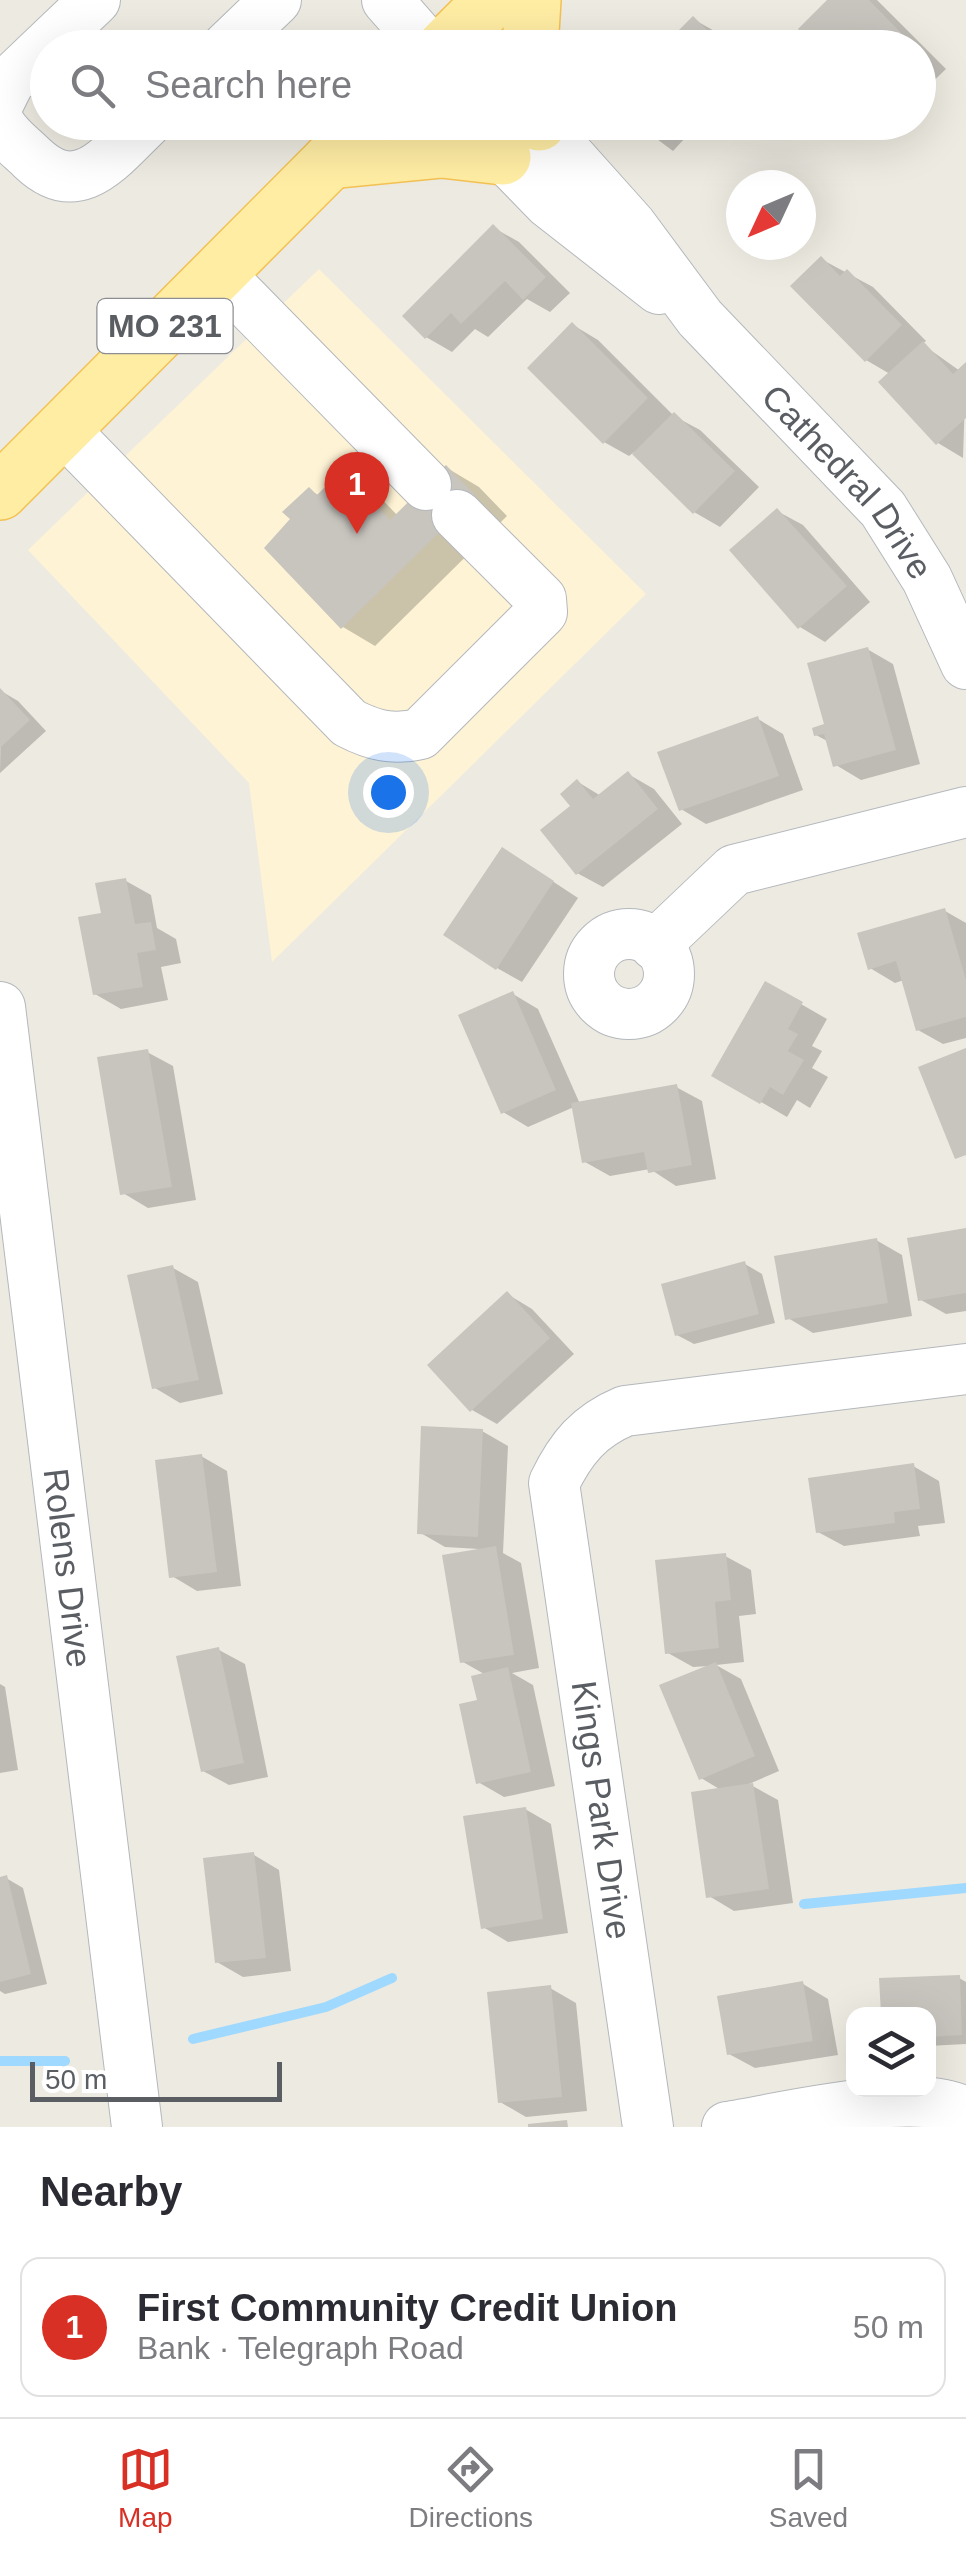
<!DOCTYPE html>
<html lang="en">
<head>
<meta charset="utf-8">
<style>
	:root { --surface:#fff; --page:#f7f7f7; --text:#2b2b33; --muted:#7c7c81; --line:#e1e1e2; --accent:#d93025 }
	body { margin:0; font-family:Arial,sans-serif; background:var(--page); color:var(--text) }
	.controls { position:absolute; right:30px; bottom:30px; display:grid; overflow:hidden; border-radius:20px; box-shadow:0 10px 40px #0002 }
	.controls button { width:90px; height:90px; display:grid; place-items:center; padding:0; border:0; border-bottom:2px solid var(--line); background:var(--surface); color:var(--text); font:50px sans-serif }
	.compass { position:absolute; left:726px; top:170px; width:90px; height:90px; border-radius:50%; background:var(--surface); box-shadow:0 10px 40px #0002; rotate:226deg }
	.scale { position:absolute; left:30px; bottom:25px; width:252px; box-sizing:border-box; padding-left:10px; border:5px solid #5a5e63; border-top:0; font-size:28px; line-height:35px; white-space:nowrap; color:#5a5e63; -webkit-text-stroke:8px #fff; paint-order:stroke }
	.you { position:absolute; left:388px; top:792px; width:35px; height:35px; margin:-25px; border:8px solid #fff; border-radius:50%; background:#1a73e8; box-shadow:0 0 0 15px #1a73e833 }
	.badge { display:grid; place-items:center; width:65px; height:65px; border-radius:50%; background:var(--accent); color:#fff; font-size:32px; font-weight:700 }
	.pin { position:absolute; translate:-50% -82px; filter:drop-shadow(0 2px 5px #0008) }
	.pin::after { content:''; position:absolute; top:52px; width:35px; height:30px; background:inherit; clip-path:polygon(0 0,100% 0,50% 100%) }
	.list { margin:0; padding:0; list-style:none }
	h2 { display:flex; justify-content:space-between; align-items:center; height:130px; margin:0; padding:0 40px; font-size:42px }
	h2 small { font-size:32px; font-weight:400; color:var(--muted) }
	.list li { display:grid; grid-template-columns:65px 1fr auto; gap:30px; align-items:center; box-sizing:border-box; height:140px; margin:0 20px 20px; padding:0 20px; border:2px solid var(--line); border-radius:20px }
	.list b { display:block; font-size:38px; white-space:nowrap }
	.list p { margin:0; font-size:32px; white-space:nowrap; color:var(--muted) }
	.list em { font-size:32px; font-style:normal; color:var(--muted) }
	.icon { flex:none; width:55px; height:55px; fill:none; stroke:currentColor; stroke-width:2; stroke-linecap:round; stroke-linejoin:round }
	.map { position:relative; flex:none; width:966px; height:2127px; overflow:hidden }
	.search { position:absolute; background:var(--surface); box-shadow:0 10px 40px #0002; left:30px; right:30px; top:30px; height:110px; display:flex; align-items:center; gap:25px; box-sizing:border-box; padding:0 35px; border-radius:55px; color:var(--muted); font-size:38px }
	.sheet { height:290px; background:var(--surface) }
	nav { display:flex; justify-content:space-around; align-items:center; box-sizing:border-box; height:140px; border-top:2px solid var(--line); background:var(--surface); font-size:28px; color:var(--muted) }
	nav a { display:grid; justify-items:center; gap:5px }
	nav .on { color:var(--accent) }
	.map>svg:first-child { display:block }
	.commercial { fill:#fef3d5 }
	.shadow { fill:#0003 }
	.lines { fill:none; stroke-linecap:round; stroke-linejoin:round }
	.stream { stroke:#9fd9ff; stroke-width:10 }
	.building { fill:#c8c4be }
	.minor-casing { stroke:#b4b8bc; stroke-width:52 }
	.major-casing { stroke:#f4c153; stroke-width:58 }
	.minor { stroke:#fff; stroke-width:50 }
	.major { stroke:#ffeda4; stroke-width:55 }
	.labels { text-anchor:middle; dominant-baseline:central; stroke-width:10; stroke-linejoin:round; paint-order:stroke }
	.shield { fill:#fff; stroke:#8c8e92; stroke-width:2.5 }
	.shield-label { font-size:32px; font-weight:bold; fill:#5a5e63 }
	.street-label { font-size:35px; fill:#5a5e63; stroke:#fff }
</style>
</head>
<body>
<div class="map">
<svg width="966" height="2127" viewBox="0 0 966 2127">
	<rect width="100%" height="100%" fill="#edeae1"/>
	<polygon class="commercial" points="319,269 646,594 272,962 249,783 28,550"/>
	<g class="shadow">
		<polygon points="830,0 877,0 946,69 918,96 918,48 821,48"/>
		<polygon points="693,19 718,33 733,48 665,48"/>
		<polygon points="634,122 700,122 673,151"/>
		<polygon points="494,228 519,242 570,293 550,312 527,299 488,337 475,329 452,352 426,337"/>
		<polygon points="821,259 873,287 926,341 922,344 960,371 966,366 963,458 938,443 890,374 866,360"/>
		<polygon points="573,325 598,340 674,416 700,430 759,487 720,527 694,512 634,452 629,456 604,442"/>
		<polygon points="447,468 479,487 507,516 375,646 343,627 267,548 294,519 309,490 320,496 342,474 375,492 398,516"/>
		<polygon points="777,511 803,525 870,602 825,642 800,627"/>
		<polygon points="867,649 893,664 920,764 861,780 836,765 829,742 816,735 827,726"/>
		<polygon points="1,691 18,701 46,731 0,773"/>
		<polygon points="758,719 783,734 803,790 706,824 681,809"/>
		<polygon points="628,774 654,789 682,824 603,887 577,873 574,806 578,782 601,796"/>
		<polygon points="528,865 578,898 522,982 497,968"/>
		<polygon points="126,881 151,895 157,928 176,939 181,963 161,967 168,1000 121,1009 95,994 104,915"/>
		<polygon points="945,911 966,923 966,1038 943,1044 918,1030 904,980 895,983 870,968"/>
		<polygon points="766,984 827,1019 812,1046 822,1051 812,1068 828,1077 810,1108 797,1100 787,1117 714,1075"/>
		<polygon points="513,994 538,1009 580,1104 676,1087 702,1101 716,1179 676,1186 650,1169 610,1176 585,1162 574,1107 528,1127 503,1112"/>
		<polygon points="147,1052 173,1066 196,1200 148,1208 123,1193"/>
		<polygon points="966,1231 966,1311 946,1314 921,1300"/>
		<polygon points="876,1240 902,1255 912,1316 813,1333 788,1318"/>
		<polygon points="745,1264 762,1274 775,1323 694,1344 677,1335"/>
		<polygon points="173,1268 198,1282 223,1394 180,1403 155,1388"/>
		<polygon points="507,1294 532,1309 574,1354 497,1424 472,1410"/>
		<polygon points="482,1431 508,1446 503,1553 521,1563 539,1668 512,1673 533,1685 555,1786 504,1797 478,1782 480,1702 486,1675 463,1662 479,1549 445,1547 419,1532"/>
		<polygon points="201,1456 227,1471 241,1586 197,1591 172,1576"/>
		<polygon points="913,1466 939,1481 945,1523 918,1526 920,1536 844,1546 818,1532"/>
		<polygon points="725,1556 751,1570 756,1614 739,1616 744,1662 716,1665 741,1679 779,1771 749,1784 778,1800 793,1903 734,1911 709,1896 721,1790 701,1778 709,1666 693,1667 668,1653"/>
		<polygon points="219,1650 245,1664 268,1777 229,1785 203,1771"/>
		<polygon points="0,1684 5,1687 18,1770 0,1773"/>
		<polygon points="525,1809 551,1824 568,1933 508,1942 483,1927"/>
		<polygon points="254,1855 279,1870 291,1971 243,1977 217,1962"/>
		<polygon points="6,1878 23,1888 47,1984 5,1994 0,1991 0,1879"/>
		<polygon points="959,1978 966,1982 966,2044 928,2046 928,2014 883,2014 882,1980"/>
		<polygon points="803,1984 828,1999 838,2055 755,2068 729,2054"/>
		<polygon points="550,1988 576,2003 587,2111 526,2117 500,2102"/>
	</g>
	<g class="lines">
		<g class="stream">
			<polyline points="804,1904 966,1888"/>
			<polyline points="193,2039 326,2007 392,1978"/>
			<polyline points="0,2061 65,2061"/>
		</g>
	</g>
	<g class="building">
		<polygon points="827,0 869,0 916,48 817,48 798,29"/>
		<polygon points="693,16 725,48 661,48"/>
		<polygon points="630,122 662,122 647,138"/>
		<polygon points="493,224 546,277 523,300 505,281 461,324 451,313 425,339 402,316"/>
		<polygon points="821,256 840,276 847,269 902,325 865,362 790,286"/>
		<polygon points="572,322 648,398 603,444 527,368"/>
		<polygon points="923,341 953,374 966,362 966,418 936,445 878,382"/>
		<polygon points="674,412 735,471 693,514 632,454"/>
		<polygon points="446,465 476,496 341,629 264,548 290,519 282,512 309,487 317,495 342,470 390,520"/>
		<polygon points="777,508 847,586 798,629 729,550"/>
		<polygon points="868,647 896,750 833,767 824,734 814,736 812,728 824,724 807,663"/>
		<polygon points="0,688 30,720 0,748"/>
		<polygon points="758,716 779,776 679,811 657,752"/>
		<polygon points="628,771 658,809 576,875 540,830 570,806 560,794 577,779 593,799"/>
		<polygon points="502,847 554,881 496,970 443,935"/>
		<polygon points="126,878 135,924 151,922 156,950 137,953 143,987 93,995 78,917 101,913 95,883"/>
		<polygon points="945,908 966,980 966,1017 916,1031 896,961 868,970 857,933"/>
		<polygon points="765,981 803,1002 788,1029 798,1034 788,1051 804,1060 783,1095 770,1087 760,1104 711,1076"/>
		<polygon points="513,991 556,1090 501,1114 458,1015"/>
		<polygon points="966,1048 966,1155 955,1159 918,1067"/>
		<polygon points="148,1049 172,1187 120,1195 97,1057"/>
		<polygon points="677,1084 692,1165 648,1173 644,1152 582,1163 571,1103"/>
		<polygon points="966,1228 966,1293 918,1301 907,1238"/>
		<polygon points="877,1238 888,1303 785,1320 774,1256"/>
		<polygon points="745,1261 759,1314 675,1336 661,1284"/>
		<polygon points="173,1265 199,1380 152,1389 127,1275"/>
		<polygon points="507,1291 550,1338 470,1412 427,1365"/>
		<polygon points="421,1426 483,1429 478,1537 417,1534"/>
		<polygon points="202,1454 217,1572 169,1578 155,1460"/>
		<polygon points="914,1463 920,1509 894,1512 895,1523 816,1533 808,1478"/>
		<polygon points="496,1546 514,1655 460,1663 442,1555"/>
		<polygon points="726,1553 731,1600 715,1602 719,1648 665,1654 655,1560"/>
		<polygon points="219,1647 244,1763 201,1772 176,1656"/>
		<polygon points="716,1662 755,1756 699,1780 659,1685"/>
		<polygon points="508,1667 531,1772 476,1784 459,1704 477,1700 471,1676"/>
		<polygon points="753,1783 769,1889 706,1898 691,1792"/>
		<polygon points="526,1807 543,1919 481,1929 463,1816"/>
		<polygon points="254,1852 266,1958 215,1963 203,1858"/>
		<polygon points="7,1875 31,1974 0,1982 0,1877"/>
		<polygon points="960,1975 962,2035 928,2037 928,2014 881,2014 879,1978"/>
		<polygon points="803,1981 813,2041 727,2055 717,1996"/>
		<polygon points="551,1985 562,2097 498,2103 487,1992"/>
		<polygon points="567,2120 568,2127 528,2127 528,2124"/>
	</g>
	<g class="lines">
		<defs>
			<g id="minor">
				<polyline points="387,0 429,48"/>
				<polyline points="226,48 276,0"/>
				<polyline points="0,100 9,82 95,0"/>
				<polyline points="470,122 549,203 659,289"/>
				<path id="s1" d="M539,122L631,225L700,318L883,509L927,579L966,664"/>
				<path d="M0,124C7,137 21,147 32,158C79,203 111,156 147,122"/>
				<polyline points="218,273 426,485"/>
				<path d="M63,429L349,723C374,736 393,740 420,734L542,612L541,599L457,515"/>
				<circle cx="629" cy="974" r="40"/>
				<polyline points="655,945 734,870 966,812"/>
				<path id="s2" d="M0,1007L137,2127"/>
				<path d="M648,2127L554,1483C571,1448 589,1426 625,1411L966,1369"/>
				<path d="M727,2127C785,2118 919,2084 966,2113"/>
			</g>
			<g id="major">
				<polyline points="444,48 492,0"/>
				<polyline points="530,48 533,0"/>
				<polyline points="539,122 539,123"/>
				<polyline points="330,161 442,150 503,157"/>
				<polyline points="0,492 369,122"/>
			</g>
		</defs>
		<use href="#minor" class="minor-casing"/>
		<use href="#major" class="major-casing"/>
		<use href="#minor" class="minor"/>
		<use href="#major" class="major"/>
	</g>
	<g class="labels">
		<rect class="shield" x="97.5" y="299" width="135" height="54" rx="8"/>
		<g class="shield-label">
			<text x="165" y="326">MO 231</text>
		</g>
		<g class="street-label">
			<text stroke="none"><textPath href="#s1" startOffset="475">Cathedral Drive</textPath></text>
			<text stroke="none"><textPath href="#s2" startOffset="565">Rolens Drive</textPath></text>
			<text transform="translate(602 1810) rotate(82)">Kings Park Drive</text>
		</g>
	</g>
</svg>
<div class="controls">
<button><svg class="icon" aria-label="layers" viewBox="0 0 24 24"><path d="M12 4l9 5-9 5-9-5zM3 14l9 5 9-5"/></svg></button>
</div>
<svg class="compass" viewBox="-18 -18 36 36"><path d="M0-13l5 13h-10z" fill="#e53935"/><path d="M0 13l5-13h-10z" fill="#7c7c81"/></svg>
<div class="scale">50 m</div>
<div class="you"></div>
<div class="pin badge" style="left:357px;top:534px">1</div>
<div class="search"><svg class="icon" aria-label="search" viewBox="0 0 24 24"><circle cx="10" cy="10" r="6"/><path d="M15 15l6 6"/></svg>Search here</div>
</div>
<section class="sheet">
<h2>Nearby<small></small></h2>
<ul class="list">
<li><span class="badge">1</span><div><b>First Community Credit Union</b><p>Bank · Telegraph Road</p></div><em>50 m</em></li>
</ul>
</section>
<nav>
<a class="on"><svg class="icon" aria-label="map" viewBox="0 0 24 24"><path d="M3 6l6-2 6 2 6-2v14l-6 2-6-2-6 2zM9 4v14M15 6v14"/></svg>Map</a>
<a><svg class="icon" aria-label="directions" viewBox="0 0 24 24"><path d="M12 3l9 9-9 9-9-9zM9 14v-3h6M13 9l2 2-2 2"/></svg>Directions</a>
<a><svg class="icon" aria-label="saved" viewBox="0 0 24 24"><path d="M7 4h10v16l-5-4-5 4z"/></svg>Saved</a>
</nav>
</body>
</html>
